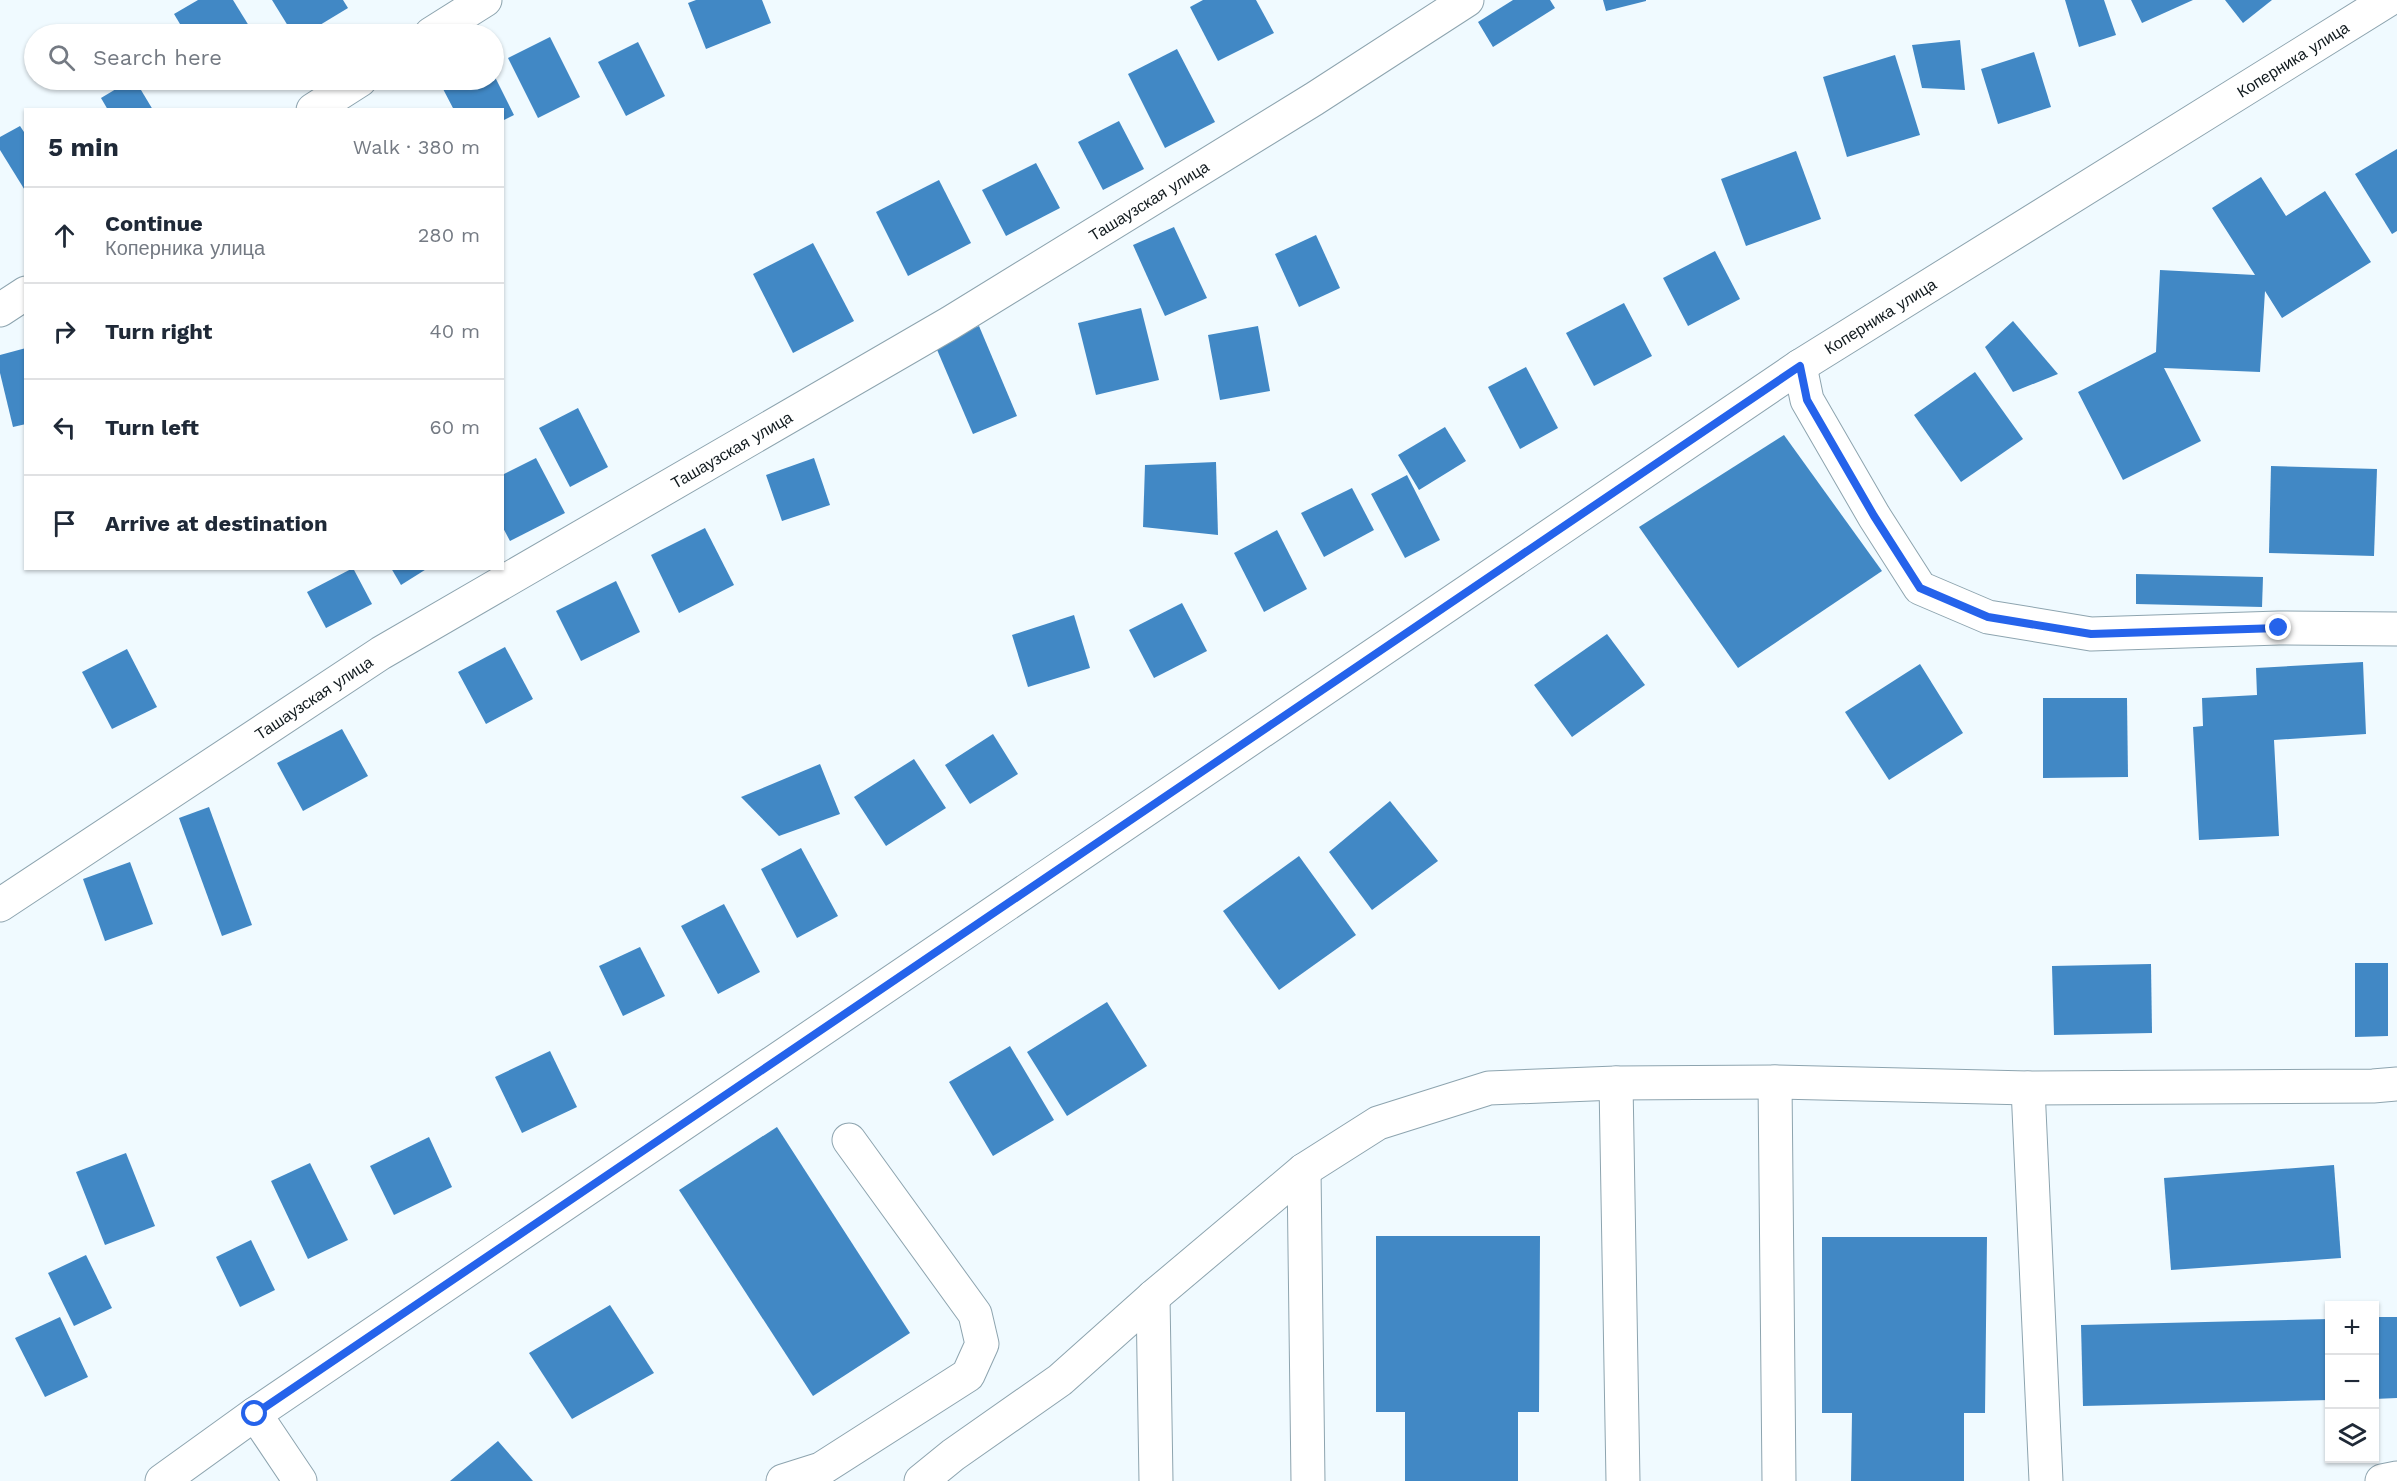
<!DOCTYPE html>
<html lang="en">
<head>
<meta charset="utf-8">
<style>
	:root { --surface:#fff; --page:#f2f2f3; --text:#1f2937; --muted:#747a83; --line:#e0e1e3 }
	body { margin:0; font-family:"Work Sans",sans-serif; background:var(--page); color:var(--text) }
	.controls { position:absolute; right:18px; bottom:18px; display:grid; overflow:hidden; border-radius:0px; box-shadow:0 2px 4px #0004 }
	.controls button { width:54px; height:54px; display:grid; place-items:center; padding:0; border:0; border-bottom:2px solid var(--line); background:var(--surface); color:var(--text); font:30px sans-serif }
	.stop { position:absolute; width:18px; height:18px; margin:-14px; border:4px solid #2563eb; border-radius:50%; background:#fff }
	.stop.end { background:#2563eb; border-color:#fff; box-shadow:0 2px 6px #0008 }
	.list { margin:0; padding:0; list-style:none }
	h2 { display:flex; justify-content:space-between; align-items:center; height:78px; margin:0; padding:0 24px; font-size:26px }
	h2 small { font-size:20px; font-weight:400; color:var(--muted) }
	.list li { display:grid; grid-template-columns:39px 1fr auto; gap:18px; align-items:center; box-sizing:border-box; height:96px; padding:0 24px; border-top:2px solid var(--line) }
	.list b { display:block; font-size:22px; white-space:nowrap }
	.list p { margin:0; font-size:20px; white-space:nowrap; color:var(--muted) }
	.list em { font-size:20px; font-style:normal; color:var(--muted) }
	.icon { flex:none; width:33px; height:33px; fill:none; stroke:currentColor; stroke-width:2; stroke-linecap:round; stroke-linejoin:round }
	.map { position:relative; flex:none; width:2397px; height:1481px; overflow:hidden }
	.search { position:absolute; background:var(--surface); box-shadow:0 2px 4px #0004; left:24px; top:24px; width:480px; height:66px; display:flex; align-items:center; gap:15px; box-sizing:border-box; padding:0 21px; border-radius:33px; color:var(--muted); font-size:22px }
	.panel { position:absolute; background:var(--surface); box-shadow:0 2px 4px #0004; left:24px; top:108px; width:480px; height:462px; border-radius:0px }
	.map>svg:first-child { display:block }
	.building { fill:#4188c5 }
	.lines { fill:none; stroke-linecap:round; stroke-linejoin:round }
	.minor-casing { stroke:#8da4af; stroke-width:35 }
	.minor { stroke:#fff; stroke-width:33 }
	.route { stroke:#2563eb; stroke-width:8 }
	.labels { text-anchor:middle; dominant-baseline:central; stroke-width:4.5; stroke-linejoin:round; paint-order:stroke }
	.street-label { font-size:16px; fill:#111a1e; stroke:#fff }
</style>
</head>
<body>
<div class="map">
<svg width="2397" height="1481" viewBox="0 0 2397 1481">
	<rect width="100%" height="100%" fill="#f0faff"/>
	<g class="building">
		<polygon points="198,0 233,0 254,34 186,34 174,14"/>
		<polygon points="272,0 343,0 348,8 305,34 293,34"/>
		<polygon points="696,0 762,0 771,23 706,49 688,3"/>
		<polygon points="1203,0 1256,0 1274,33 1218,61 1190,7"/>
		<polygon points="1513,0 1550,0 1555,8 1493,47 1478,22"/>
		<polygon points="1603,0 1646,0 1646,1 1606,11"/>
		<polygon points="2065,0 2104,0 2116,35 2079,47"/>
		<polygon points="2131,0 2193,0 2142,23"/>
		<polygon points="2225,0 2272,0 2243,23"/>
		<polygon points="550,37 580,97 538,118 508,58"/>
		<polygon points="1960,40 1965,90 1922,88 1912,45"/>
		<polygon points="638,42 665,96 626,116 598,62"/>
		<polygon points="1177,49 1215,122 1165,148 1128,74"/>
		<polygon points="2034,52 2051,107 1998,124 1981,69"/>
		<polygon points="1895,55 1920,135 1847,157 1823,77"/>
		<polygon points="494,75 514,115 502,121 502,110 454,110 442,87 457,80 494,80"/>
		<polygon points="131,80 135,80 153,110 108,110 101,98"/>
		<polygon points="1119,121 1144,169 1103,190 1078,142"/>
		<polygon points="20,126 26,135 26,192 0,150 0,137"/>
		<polygon points="2397,149 2397,231 2392,234 2355,174"/>
		<polygon points="1796,151 1821,219 1746,246 1721,179"/>
		<polygon points="1036,163 1060,208 1006,236 982,190"/>
		<polygon points="2261,177 2286,216 2325,191 2371,262 2282,318 2265,291 2260,372 2164,368 2201,441 2123,480 2078,392 2156,352 2160,270 2255,275 2212,208"/>
		<polygon points="939,180 971,243 908,276 876,212"/>
		<polygon points="1174,227 1207,298 1165,316 1133,245"/>
		<polygon points="1316,235 1340,288 1299,307 1275,254"/>
		<polygon points="813,243 854,321 793,353 753,274"/>
		<polygon points="1715,251 1740,299 1688,326 1663,278"/>
		<polygon points="1624,303 1652,356 1594,386 1566,333"/>
		<polygon points="1141,308 1159,380 1096,395 1078,323"/>
		<polygon points="2013,321 2058,374 2013,392 1985,347"/>
		<polygon points="979,326 1017,416 973,434 935,345"/>
		<polygon points="1258,326 1270,391 1220,400 1208,335"/>
		<polygon points="26,348 26,424 13,427 0,373 0,355"/>
		<polygon points="1526,367 1558,428 1520,449 1488,387"/>
		<polygon points="1975,372 2023,439 1961,482 1914,415"/>
		<polygon points="578,408 608,467 570,487 539,428"/>
		<polygon points="1445,427 1466,461 1419,490 1398,455"/>
		<polygon points="1784,435 1882,571 1738,668 1639,527"/>
		<polygon points="536,458 565,513 510,541 502,526 502,475"/>
		<polygon points="814,458 830,505 782,521 766,475"/>
		<polygon points="1216,462 1218,535 1143,527 1145,465"/>
		<polygon points="2271,466 2377,469 2374,556 2269,553"/>
		<polygon points="1407,475 1440,540 1405,558 1371,494"/>
		<polygon points="1352,488 1374,530 1324,557 1301,513"/>
		<polygon points="705,528 734,585 679,613 651,555"/>
		<polygon points="1277,530 1307,589 1264,612 1234,553"/>
		<polygon points="353,568 372,604 326,628 307,592"/>
		<polygon points="391,568 428,568 401,585"/>
		<polygon points="2136,574 2263,577 2262,607 2136,604"/>
		<polygon points="616,581 640,632 581,661 556,611"/>
		<polygon points="1182,603 1207,651 1154,678 1129,630"/>
		<polygon points="1074,615 1090,668 1028,687 1012,635"/>
		<polygon points="1607,634 1645,685 1572,737 1534,685"/>
		<polygon points="505,647 533,699 486,724 458,672"/>
		<polygon points="127,649 157,707 112,729 82,672"/>
		<polygon points="2363,662 2366,734 2274,740 2279,836 2199,840 2193,727 2203,726 2202,698 2257,695 2256,668"/>
		<polygon points="1920,664 1963,733 1889,780 1845,712"/>
		<polygon points="2043,698 2127,698 2128,777 2043,778"/>
		<polygon points="342,729 368,776 303,811 277,763"/>
		<polygon points="993,734 1018,774 970,804 945,765"/>
		<polygon points="914,759 946,808 886,846 854,797"/>
		<polygon points="820,764 840,814 779,836 741,797"/>
		<polygon points="1390,801 1438,861 1372,910 1329,852"/>
		<polygon points="209,807 252,925 222,936 179,818"/>
		<polygon points="801,848 838,916 797,938 761,869"/>
		<polygon points="1299,856 1356,935 1279,990 1223,911"/>
		<polygon points="130,862 153,924 105,941 83,879"/>
		<polygon points="724,904 760,972 718,994 681,926"/>
		<polygon points="640,947 665,996 623,1016 599,966"/>
		<polygon points="2355,963 2388,963 2388,1036 2355,1037"/>
		<polygon points="2151,964 2152,1033 2054,1035 2052,966"/>
		<polygon points="1107,1002 1147,1066 1067,1116 1027,1052"/>
		<polygon points="1010,1046 1054,1120 993,1156 949,1082"/>
		<polygon points="550,1051 577,1107 522,1133 495,1077"/>
		<polygon points="777,1127 910,1333 813,1396 679,1190"/>
		<polygon points="429,1137 452,1187 394,1215 370,1166"/>
		<polygon points="126,1153 155,1226 105,1245 76,1172"/>
		<polygon points="310,1163 348,1240 308,1259 271,1181"/>
		<polygon points="2334,1165 2341,1258 2171,1270 2164,1178"/>
		<polygon points="1376,1236 1540,1236 1539,1412 1518,1412 1518,1481 1405,1481 1405,1412 1376,1412"/>
		<polygon points="1822,1237 1987,1237 1985,1413 1964,1413 1964,1481 1851,1481 1852,1413 1822,1413"/>
		<polygon points="251,1240 275,1290 240,1307 216,1257"/>
		<polygon points="86,1255 112,1308 74,1326 48,1273"/>
		<polygon points="610,1305 654,1373 572,1419 529,1353"/>
		<polygon points="60,1317 88,1377 45,1397 15,1338"/>
		<polygon points="2374,1317 2397,1317 2397,1398 2374,1399"/>
		<polygon points="2330,1319 2330,1400 2083,1406 2081,1325"/>
		<polygon points="498,1441 533,1481 450,1481"/>
	</g>
	<g class="lines">
		<defs>
			<g id="minor">
				<polyline points="431,34 485,0"/>
				<polyline points="313,110 360,80"/>
				<polyline points="0,310 26,293"/>
				<polyline points="1800,366 1807,400 1874,516 1920,588 1988,617 2091,634 2279,628 2397,629"/>
				<path id="s1" d="M0,905L381,653L950,323L1314,99L1467,0"/>
				<polyline points="1775,1082 1779,1481"/>
				<polyline points="1616,1083 1623,1481"/>
				<polyline points="2028,1088 2046,1481"/>
				<polyline points="1304,1170 1308,1481"/>
				<polyline points="1153,1297 1156,1481"/>
				<polyline points="255,1414 300,1481"/>
				<path id="s2" d="M162,1481L255,1414L1800,366L2388,0"/>
				<polyline points="783,1481 821,1469 968,1375 982,1344 975,1314 849,1140"/>
				<polyline points="921,1481 953,1455 1060,1380 1153,1297 1304,1170 1378,1123 1489,1088 1616,1083 1775,1082 2028,1088 2373,1086 2397,1084"/>
				<polyline points="2382,1481 2397,1478"/>
			</g>
		</defs>
		<use href="#minor" class="minor-casing"/>
		<use href="#minor" class="minor"/>
	</g>
	<g class="lines">
		<polyline class="route" points="255,1414 1800,366 1807,400 1874,516 1920,588 1988,617 2091,634 2279,628"/>
	</g>
	<g class="labels">
		<g class="street-label">
			<text stroke="none"><textPath href="#s2" startOffset="2562">Коперника улица</textPath></text>
			<text stroke="none"><textPath href="#s1" startOffset="1348">Ташаузская улица</textPath></text>
			<text stroke="none"><textPath href="#s2" startOffset="2076">Коперника улица</textPath></text>
			<text stroke="none"><textPath href="#s1" startOffset="862">Ташаузская улица</textPath></text>
			<text stroke="none"><textPath href="#s1" startOffset="376">Ташаузская улица</textPath></text>
		</g>
	</g>
</svg>
<div class="controls">
<button>+</button>
<button>−</button>
<button><svg class="icon" aria-label="layers" viewBox="0 0 24 24"><path d="M12 4l9 5-9 5-9-5zM3 14l9 5 9-5"/></svg></button>
</div>
<div class="stop" style="left:255px;top:1414px"></div>
<div class="stop end" style="left:2279px;top:628px"></div>
<div class="search"><svg class="icon" aria-label="search" viewBox="0 0 24 24"><circle cx="10" cy="10" r="6"/><path d="M15 15l6 6"/></svg>Search here</div>
<section class="panel">
<h2>5 min<small>Walk · 380 m</small></h2>
<ul class="list">
<li><svg class="icon" aria-label="ahead" viewBox="0 0 24 24"><path d="M12 20V5M6 11l6-6 6 6"/></svg><div><b>Continue</b><p>Коперника улица</p></div><em>280 m</em></li>
<li><svg class="icon" aria-label="right" viewBox="0 0 24 24"><path d="M7 20v-9h11M14 6l5 5-5 5"/></svg><div><b>Turn right</b></div><em>40 m</em></li>
<li><svg class="icon" aria-label="left" viewBox="0 0 24 24"><path d="M17 20v-9H6M10 6l-5 5 5 5"/></svg><div><b>Turn left</b></div><em>60 m</em></li>
<li><svg class="icon" aria-label="arrive" viewBox="0 0 24 24"><path d="M6 21V4h12l-3 4 3 4H6"/></svg><div><b>Arrive at destination</b></div></li>
</ul>
</section>
</div>
</body>
</html>
